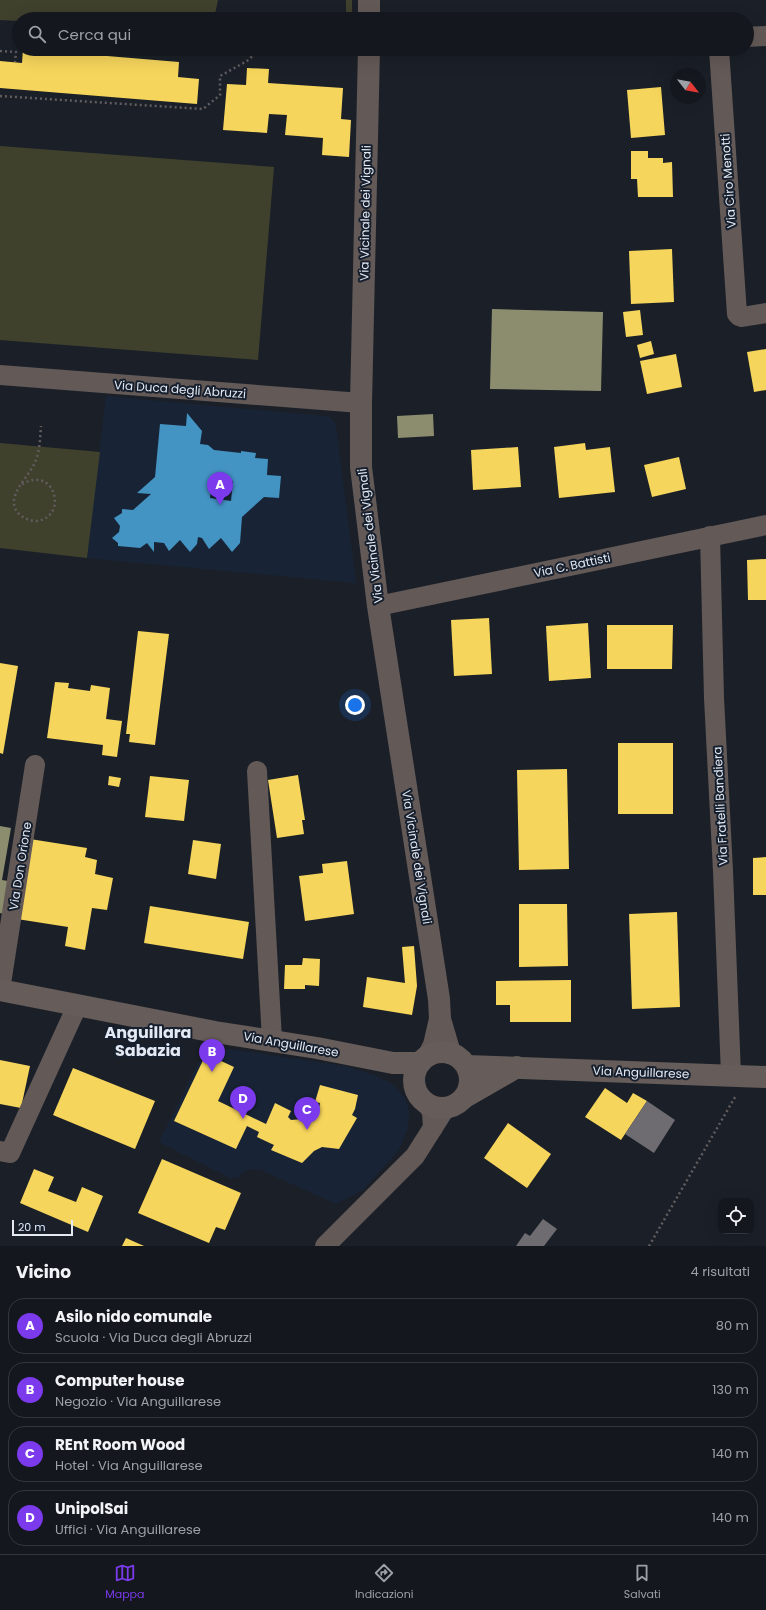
<!DOCTYPE html>
<html lang="it">
<head>
<meta charset="utf-8">
<style>
	:root { --surface:#14181e; --page:#1d2127; --text:#f1f3f6; --muted:#9da0a4; --line:#33373c; --accent:#7c3aed }
	body { margin:0; font-family:Poppins,sans-serif; background:var(--page); color:var(--text) }
	.controls { position:absolute; right:12px; bottom:12px; display:grid; overflow:hidden; border-radius:8px; box-shadow:0 4px 16px #0002 }
	.controls button { width:36px; height:36px; display:grid; place-items:center; padding:0; border:0; border-bottom:1px solid var(--line); background:var(--surface); color:var(--text); font:20px sans-serif }
	.compass { position:absolute; left:670px; top:68px; width:36px; height:36px; border-radius:50%; background:var(--surface); box-shadow:0 4px 16px #0002; rotate:121deg }
	.scale { position:absolute; left:12px; bottom:10px; width:61px; box-sizing:border-box; padding-left:4px; border:2px solid #e4eaf4; border-top:0; font-size:11px; line-height:14px; white-space:nowrap; color:#e4eaf4; -webkit-text-stroke:3px #161f2d; paint-order:stroke }
	.you { position:absolute; left:355px; top:705px; width:14px; height:14px; margin:-10px; border:3px solid #fff; border-radius:50%; background:#1a73e8; box-shadow:0 0 0 6px #1a73e833 }
	.badge { display:grid; place-items:center; width:26px; height:26px; border-radius:50%; background:var(--accent); color:#fff; font-size:13px; font-weight:700 }
	.pin { position:absolute; translate:-50% -33px; filter:drop-shadow(0 1px 2px #0008) }
	.pin::after { content:''; position:absolute; top:21px; width:14px; height:12px; background:inherit; clip-path:polygon(0 0,100% 0,50% 100%) }
	.list { margin:0; padding:0; list-style:none }
	h2 { display:flex; justify-content:space-between; align-items:center; height:52px; margin:0; padding:0 16px; font-size:17px }
	h2 small { font-size:13px; font-weight:400; color:var(--muted) }
	.list li { display:grid; grid-template-columns:26px 1fr auto; gap:12px; align-items:center; box-sizing:border-box; height:56px; margin:0 8px 8px; padding:0 8px; border:1px solid var(--line); border-radius:16px }
	.list b { display:block; font-size:15px; white-space:nowrap }
	.list p { margin:0; font-size:13px; white-space:nowrap; color:var(--muted) }
	.list em { font-size:13px; font-style:normal; color:var(--muted) }
	.icon { flex:none; width:22px; height:22px; fill:none; stroke:currentColor; stroke-width:2; stroke-linecap:round; stroke-linejoin:round }
	.map { position:relative; flex:none; width:766px; height:1246px; overflow:hidden }
	.search { position:absolute; background:var(--surface); box-shadow:0 4px 16px #0002; left:12px; right:12px; top:12px; height:44px; display:flex; align-items:center; gap:10px; box-sizing:border-box; padding:0 14px; border-radius:22px; color:var(--muted); font-size:15px }
	.sheet { height:308px; background:var(--surface) }
	nav { display:flex; justify-content:space-around; align-items:center; box-sizing:border-box; height:56px; border-top:1px solid var(--line); background:var(--surface); font-size:11px; color:var(--muted) }
	nav a { display:grid; justify-items:center; gap:2px }
	nav .on { color:var(--accent) }
	.map>svg:first-child { display:block }
	.built { fill:#182436 }
	.green { fill:#3f412d }
	.homes { fill:#f6d55c }
	.schools { fill:#4393c3; fill-rule:evenodd }
	.industry { fill:#8c8c6e }
	.building { fill:#6e6b71 }
	.lines { fill:none; stroke-linecap:round; stroke-linejoin:round }
	.path { stroke:#615c5e; stroke-width:2.5; stroke-dasharray:2 3; stroke-linecap:butt }
	.minor { stroke:#635957; stroke-width:20 }
	.tertiary { stroke:#635957; stroke-width:22 }
	.secondary { stroke:#665c59; stroke-width:22 }
	.labels { text-anchor:middle; dominant-baseline:central; stroke-width:4; stroke-linejoin:round; paint-order:stroke }
	.street-label { font-size:12px; fill:#e4eaf4; stroke:#161f2d }
	.district-label { font-size:16px; font-weight:bold; fill:#e4eaf4; stroke:#161f2d }
</style>
</head>
<body>
<div class="map">
<svg width="766" height="1246" viewBox="0 0 766 1246">
	<rect width="100%" height="100%" fill="#1b2028"/>
	<g class="built">
		<polygon points="106,396 326,416 332,419 336,425 356,583 87,558"/>
		<polygon points="207,1046 345,1066 374,1075 390,1083 398,1090 405,1098 409,1111 408,1128 399,1150 363,1190 336,1204 261,1170 254,1169 244,1171 238,1178 230,1178 159,1142"/>
	</g>
	<g class="green">
		<polygon points="0,0 218,0 214,19 19,19 19,21 0,20"/>
		<rect x="346" y="0" width="6" height="19"/>
		<polygon points="0,146 274,167 258,360 0,340"/>
		<polygon points="0,443 100,452 87,558 0,548"/>
	</g>
	<g class="homes">
		<polygon points="23,49 179,62 178,77 199,79 197,104 0,88 0,61 22,63"/>
		<polygon points="247,68 269,69 268,83 343,88 341,119 351,120 349,157 322,155 323,138 285,135 287,115 269,114 267,133 223,130 227,84 246,85"/>
		<polygon points="661,87 665,135 631,138 627,90"/>
		<polygon points="631,151 648,151 648,158 663,158 663,163 672,162 673,197 638,197 637,179 631,179"/>
		<polygon points="672,249 674,302 631,304 629,251"/>
		<polygon points="640,310 643,335 626,337 623,312"/>
		<polygon points="651,341 654,354 640,358 637,345"/>
		<polygon points="766,349 766,390 754,392 747,352"/>
		<polygon points="676,354 682,387 647,394 640,361"/>
		<polygon points="585,443 586,450 610,447 615,492 559,498 554,447"/>
		<polygon points="518,447 521,487 473,490 471,450"/>
		<polygon points="679,457 686,489 652,497 644,465"/>
		<polygon points="766,559 766,600 748,600 747,560"/>
		<polygon points="489,618 492,674 454,676 451,620"/>
		<polygon points="588,623 591,678 549,681 546,626"/>
		<polygon points="607,625 673,625 672,669 607,669"/>
		<polygon points="138,631 169,634 155,745 129,742 130,734 126,734"/>
		<polygon points="0,663 18,666 3,754 0,753"/>
		<polygon points="55,682 69,683 68,688 90,691 91,685 110,688 106,719 122,721 117,757 102,755 103,745 47,738"/>
		<rect x="618" y="743" width="55" height="71"/>
		<polygon points="567,769 569,869 519,870 517,770"/>
		<polygon points="298,775 305,820 302,820 304,834 277,838 268,780"/>
		<polygon points="109,776 121,778 119,787 108,785"/>
		<polygon points="150,776 189,780 184,821 145,817"/>
		<polygon points="30,839 87,848 85,857 97,860 95,874 113,878 107,910 92,908 85,950 65,946 68,927 17,919"/>
		<polygon points="193,840 221,844 216,879 188,874"/>
		<polygon points="766,857 766,895 753,895 753,858"/>
		<polygon points="347,861 354,914 305,921 299,876 323,873 322,864"/>
		<polygon points="519,904 567,904 568,966 519,967"/>
		<polygon points="150,906 249,922 243,959 144,943"/>
		<polygon points="677,912 680,1007 632,1009 629,914"/>
		<polygon points="414,946 417,986 412,1015 363,1007 367,977 405,983 402,947"/>
		<polygon points="303,958 320,959 319,986 305,985 305,989 284,989 285,965 302,965"/>
		<polygon points="571,980 571,1022 510,1022 510,1005 496,1005 496,981"/>
		<polygon points="206,1054 234,1067 218,1101 266,1124 275,1103 291,1111 288,1117 291,1120 303,1119 313,1114 319,1109 320,1103 315,1102 320,1085 358,1095 355,1109 352,1115 357,1118 339,1149 322,1147 314,1151 302,1163 271,1150 274,1145 257,1137 259,1132 247,1126 236,1149 174,1121"/>
		<polygon points="0,1060 30,1066 21,1108 0,1104"/>
		<polygon points="73,1068 155,1101 135,1149 53,1115"/>
		<polygon points="605,1088 627,1103 633,1093 647,1101 621,1140 585,1117"/>
		<polygon points="508,1123 551,1154 527,1188 484,1158"/>
		<polygon points="162,1159 241,1193 225,1230 216,1227 209,1243 138,1213"/>
		<polygon points="34,1169 54,1177 48,1191 76,1202 82,1187 103,1196 88,1232 20,1203"/>
		<polygon points="126,1238 144,1246 122,1246"/>
	</g>
	<path class="schools" d="M187,413L202,431L200,444L208,445L214,450L241,453V451L256,453L255,458L268,459L267,475L281,476L279,498L264,497L242,517L240,543L232,552L221,538L209,549L202,538L198,537L197,544L190,552L180,540L169,551L164,543L154,542V552L147,543L140,548L118,546V543L112,538L119,532L120,526L114,518L122,513V509L133,510L151,494L137,493L155,477L160,424L186,426ZM212,478L233,481L231,501L210,498Z"/>
	<g class="industry">
		<polygon points="492,309 603,312 601,391 490,389"/>
		<polygon points="433,414 434,436 398,438 397,416"/>
		<polygon points="0,826 11,828 2,880 14,882 8,915 0,913"/>
	</g>
	<g class="building">
		<polygon points="647,1101 675,1120 654,1153 625,1134"/>
		<polygon points="543,1219 557,1229 544,1246 516,1246 525,1233 530,1236"/>
	</g>
	<g class="lines">
		<g class="path">
			<polyline points="0,51 16,52 15,62"/>
			<polyline points="0,96 203,109 220,95 220,76 247,61 260,49"/>
			<path d="M22,484C56,465 68,517 37,521C31,521 25,519 20,515C2,498 29,478 35,462C40,451 40,438 41,426"/>
			<polyline points="649,1246 735,1097"/>
		</g>
		<g class="minor">
			<polyline points="747,37 766,36"/>
			<polyline points="719,49 737,314 739,316 742,317 766,313"/>
			<polyline points="0,375 361,403"/>
			<polyline points="710,536 714,698 723,871 731,1075"/>
			<polyline points="378,606 766,525"/>
			<polyline points="257,771 272,1040"/>
			<polyline points="0,990 35,765"/>
			<polyline points="426,1102 432,1112 433,1128"/>
			<polyline points="0,1151 10,1153 77,1006"/>
			<polyline points="325,1246 415,1156 446,1107"/>
		</g>
		<g class="tertiary">
			<polyline points="369,0 369,19"/>
			<polyline points="369,49 361,403 361,467 378,606 439,999 440,1019 450,1053"/>
			<polyline points="429,1055 434,1045 440,1019"/>
		</g>
		<g class="secondary">
			<polyline points="0,990 215,1032 317,1048 393,1063 420,1063"/>
			<circle cx="442" cy="1080" r="28"/>
			<polyline points="467,1066 766,1077"/>
			<polyline points="465,1097 517,1067"/>
		</g>
	</g>
	<g class="labels">
		<g class="street-label">
			<text transform="translate(728 181) rotate(-94)">Via Ciro Menotti</text>
			<text transform="translate(365 213) rotate(-89)">Via Vicinale dei Vignali</text>
			<text transform="translate(180 389) rotate(4)">Via Duca degli Abruzzi</text>
			<text transform="translate(370 536) rotate(-97)">Via Vicinale dei Vignali</text>
			<text transform="translate(572 565) rotate(-12)">Via C. Battisti</text>
			<text transform="translate(720 806) rotate(-93)">Via Fratelli Bandiera</text>
			<text transform="translate(417 857) rotate(81)">Via Vicinale dei Vignali</text>
			<text transform="translate(20 866) rotate(-81)">Via Don Orione</text>
			<text transform="translate(291 1044) rotate(10)">Via Anguillarese</text>
			<text transform="translate(641 1072) rotate(2)">Via Anguillarese</text>
		</g>
		<g class="district-label">
			<text x="148" y="1032">Anguillara<tspan x="148" dy="18">Sabazia</tspan></text>
		</g>
	</g>
</svg>
<div class="controls">
<button><svg class="icon" aria-label="locate" viewBox="0 0 24 24"><circle cx="12" cy="12" r="6"/><path d="M12 2v4M12 18v4M2 12h4M18 12h4"/></svg></button>
</div>
<svg class="compass" viewBox="-18 -18 36 36"><path d="M0-13l5 13h-10z" fill="#e53935"/><path d="M0 13l5-13h-10z" fill="#9da0a4"/></svg>
<div class="scale">20 m</div>
<div class="you"></div>
<div class="pin badge" style="left:220px;top:505px">A</div>
<div class="pin badge" style="left:212px;top:1072px">B</div>
<div class="pin badge" style="left:307px;top:1130px">C</div>
<div class="pin badge" style="left:243px;top:1119px">D</div>
<div class="search"><svg class="icon" aria-label="search" viewBox="0 0 24 24"><circle cx="10" cy="10" r="6"/><path d="M15 15l6 6"/></svg>Cerca qui</div>
</div>
<section class="sheet">
<h2>Vicino<small>4 risultati</small></h2>
<ul class="list">
<li><span class="badge">A</span><div><b>Asilo nido comunale</b><p>Scuola · Via Duca degli Abruzzi</p></div><em>80 m</em></li>
<li><span class="badge">B</span><div><b>Computer house</b><p>Negozio · Via Anguillarese</p></div><em>130 m</em></li>
<li><span class="badge">C</span><div><b>REnt Room Wood</b><p>Hotel · Via Anguillarese</p></div><em>140 m</em></li>
<li><span class="badge">D</span><div><b>UnipolSai</b><p>Uffici · Via Anguillarese</p></div><em>140 m</em></li>
</ul>
</section>
<nav>
<a class="on"><svg class="icon" aria-label="map" viewBox="0 0 24 24"><path d="M3 6l6-2 6 2 6-2v14l-6 2-6-2-6 2zM9 4v14M15 6v14"/></svg>Mappa</a>
<a><svg class="icon" aria-label="directions" viewBox="0 0 24 24"><path d="M12 3l9 9-9 9-9-9zM9 14v-3h6M13 9l2 2-2 2"/></svg>Indicazioni</a>
<a><svg class="icon" aria-label="saved" viewBox="0 0 24 24"><path d="M7 4h10v16l-5-4-5 4z"/></svg>Salvati</a>
</nav>
</body>
</html>
